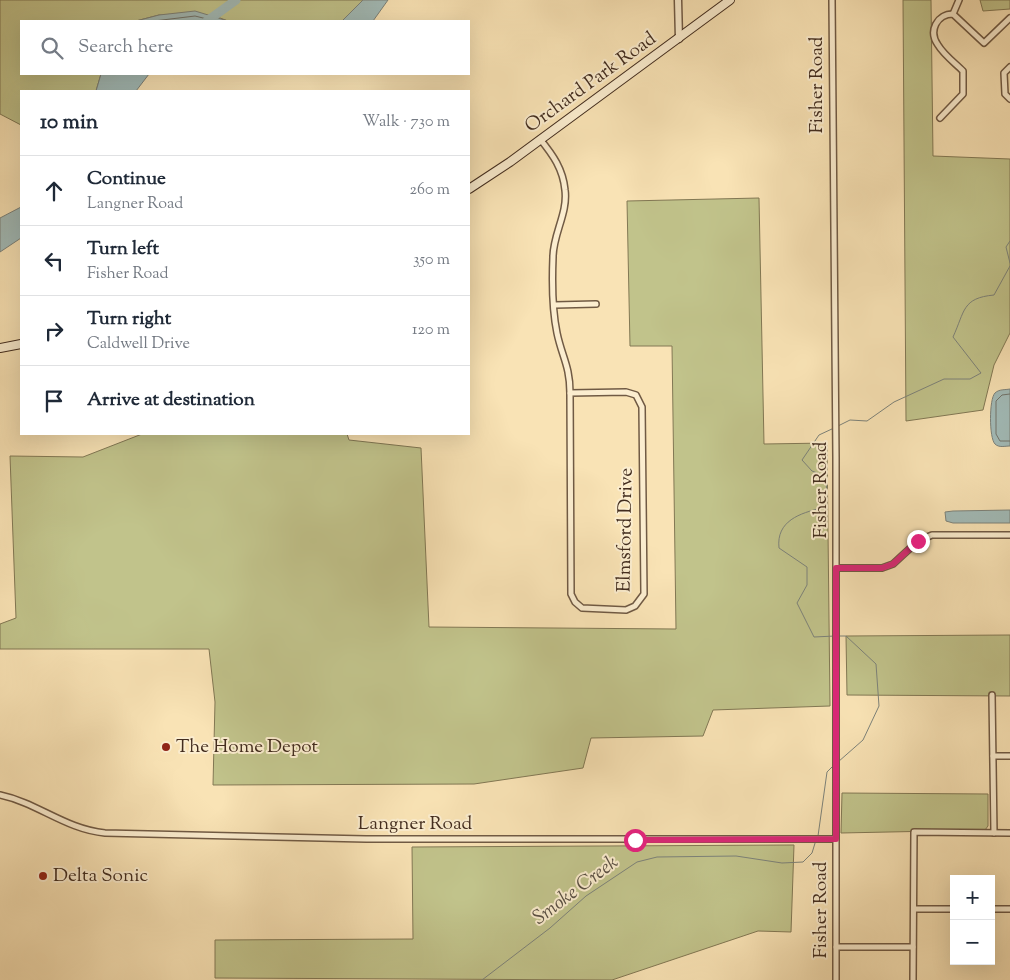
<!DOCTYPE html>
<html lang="en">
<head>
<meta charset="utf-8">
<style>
	:root { --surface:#fff; --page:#f6f6f7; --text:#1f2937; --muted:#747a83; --line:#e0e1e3 }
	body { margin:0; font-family:"Sorts Mill Goudy",serif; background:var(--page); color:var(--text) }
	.controls { position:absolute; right:15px; bottom:15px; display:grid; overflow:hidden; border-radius:0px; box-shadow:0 5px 20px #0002 }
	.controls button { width:45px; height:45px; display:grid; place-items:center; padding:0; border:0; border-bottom:1px solid var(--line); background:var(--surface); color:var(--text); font:25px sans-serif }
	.stop { position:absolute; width:15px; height:15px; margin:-11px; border:4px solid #db2777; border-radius:50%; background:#fff }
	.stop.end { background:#db2777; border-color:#fff; box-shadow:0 1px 5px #0008 }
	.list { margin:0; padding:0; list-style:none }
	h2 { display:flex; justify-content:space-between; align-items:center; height:65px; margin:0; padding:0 20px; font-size:21px }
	h2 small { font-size:16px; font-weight:400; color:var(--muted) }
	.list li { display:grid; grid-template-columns:32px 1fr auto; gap:15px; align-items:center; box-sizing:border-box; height:70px; padding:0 20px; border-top:1px solid var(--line) }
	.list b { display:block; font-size:19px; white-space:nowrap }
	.list p { margin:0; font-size:16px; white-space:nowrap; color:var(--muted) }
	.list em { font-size:16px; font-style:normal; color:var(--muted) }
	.icon { flex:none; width:28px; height:28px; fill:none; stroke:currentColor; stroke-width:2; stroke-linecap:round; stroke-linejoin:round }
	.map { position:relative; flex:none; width:1010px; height:980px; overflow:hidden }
	.search { position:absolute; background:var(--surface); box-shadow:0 5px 20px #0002; left:20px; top:20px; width:450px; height:55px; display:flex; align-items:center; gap:12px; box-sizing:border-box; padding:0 18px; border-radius:0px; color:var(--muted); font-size:19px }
	.panel { position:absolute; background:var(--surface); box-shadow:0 5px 20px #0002; left:20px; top:90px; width:450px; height:345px; border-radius:0px }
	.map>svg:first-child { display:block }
	.green { fill:#c1c38b; stroke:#827854 }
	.water { fill:#a2bbb8; stroke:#7c827a }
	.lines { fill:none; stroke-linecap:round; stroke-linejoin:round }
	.shore { stroke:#72746b; stroke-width:1 }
	.stream { stroke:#7c827a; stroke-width:1 }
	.river { stroke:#a2bbb8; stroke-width:9 }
	.minor-casing { stroke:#705a44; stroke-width:8 }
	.tertiary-casing { stroke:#705a44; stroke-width:9 }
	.secondary-casing { stroke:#422c1e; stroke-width:10 }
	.minor { stroke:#fbedcf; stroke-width:5 }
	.tertiary { stroke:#fbedcf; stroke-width:6 }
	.secondary { stroke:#fbedcf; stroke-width:8 }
	.route { stroke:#db2777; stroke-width:6 }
	.poi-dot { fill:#8f2418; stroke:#fbedcf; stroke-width:2 }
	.labels { text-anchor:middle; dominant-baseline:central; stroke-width:4; stroke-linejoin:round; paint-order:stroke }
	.street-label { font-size:19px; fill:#422c1e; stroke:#fbedcf }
	.poi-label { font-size:19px; fill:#422c1e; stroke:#fbedcf; text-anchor:start }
	.water-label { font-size:20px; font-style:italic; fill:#5a5044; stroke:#fbedcf }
</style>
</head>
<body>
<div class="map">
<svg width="1010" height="980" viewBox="0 0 1010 980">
	<rect width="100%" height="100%" fill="#f9e3b5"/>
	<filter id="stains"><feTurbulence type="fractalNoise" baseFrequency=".004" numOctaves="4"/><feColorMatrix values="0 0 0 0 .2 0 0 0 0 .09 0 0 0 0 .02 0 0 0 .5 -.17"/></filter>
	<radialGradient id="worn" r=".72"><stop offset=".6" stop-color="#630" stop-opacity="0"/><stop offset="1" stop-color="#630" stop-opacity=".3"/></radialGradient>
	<g class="green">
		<polygon points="0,0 363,0 342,21 228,21 220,18 159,15 136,21 21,21 21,74 101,74 96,91 21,91 21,125 0,114"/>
		<polygon points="903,0 931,0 933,156 1010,159 1010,333 994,365 983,410 906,421"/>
		<polygon points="980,0 1010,0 1010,9 983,11"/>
		<polygon points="759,198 764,444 827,443 830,706 713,710 703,736 591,738 583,768 474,784 213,785 215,702 209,649 0,649 0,624 16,618 10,456 83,457 142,434 347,434 349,440 421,448 429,627 676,629 672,346 630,346 627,201"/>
		<polygon points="1010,635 1010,696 847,695 846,636"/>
		<polygon points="842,793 988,794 988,826 985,830 841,833"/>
		<polygon points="794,845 791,932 758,931 612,980 215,978 215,940 413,939 412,847"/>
	</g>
	<g class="water">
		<polygon points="363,0 388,0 373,21 342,21"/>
		<polygon points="195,11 228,21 136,21 159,15"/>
		<polygon points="101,74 149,74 136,91 96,91"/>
		<polygon points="21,207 21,238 0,252 0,218"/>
		<path d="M1010,389V446C1005,446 999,448 995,444C989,438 989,399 995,393C999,389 1005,390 1010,389Z"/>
		<polygon points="1010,510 1010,523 953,523 946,521 945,512 953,511"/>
	</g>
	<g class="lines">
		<g class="shore">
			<polyline points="154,21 195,16 215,21"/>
			<polyline points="1010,394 1002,395 996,401 996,434 1000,441 1010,441"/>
		</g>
		<g class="stream">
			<polyline points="1010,241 1006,247 1010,263"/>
			<path d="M838,426L850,420L867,421L894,402L944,379H970L981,373L953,337C965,311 962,298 994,295L1010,266"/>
			<path d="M834,428L819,435L802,460L812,471L825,476L827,491L822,508C800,513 776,521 779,548L807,567V585L797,603L814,637L835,636"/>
			<polyline points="838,762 863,740 879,706 876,664 846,636 839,636"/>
			<polyline points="818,836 827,772 833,766"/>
			<polyline points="482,980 550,928 586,896 637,862 657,857 736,856 782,863 803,862 812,853 816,840"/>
		</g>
		<polyline class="river" points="207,21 236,0"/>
		<defs>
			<g id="minor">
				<polyline points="832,0 836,457 836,980"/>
				<polyline points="953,14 959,0"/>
				<polyline points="1010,67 1004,73 1005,94 1010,99"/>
				<path d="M940,118L963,94V71C955,63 944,55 938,45C928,31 937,14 953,14L984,43L1010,18"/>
				<path d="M540,139C553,155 563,169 565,190C568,213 553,234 553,257C552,281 552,309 557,333C562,357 570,366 570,393"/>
				<polyline points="555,305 596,304"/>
				<polygon points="626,392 636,395 642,407 644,594 635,606 626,610 582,608 575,602 571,594 570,393"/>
				<polyline points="836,568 882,568 893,564 918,541 932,535 1010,535"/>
				<polyline points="992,695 994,833"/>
				<polyline points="993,756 1010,756"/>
				<path d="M0,795C38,803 65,829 105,833L366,839H836"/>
				<polyline points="914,909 954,909"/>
				<polyline points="991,909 1010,909"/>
				<polyline points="836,947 913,947"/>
				<polyline points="913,980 914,832 1010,833"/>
			</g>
			<polyline id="tertiary" points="678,0 679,39"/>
			<g id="secondary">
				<polyline points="469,189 510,162 730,0"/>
				<polyline points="0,348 21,344"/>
			</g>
		</defs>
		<use href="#minor" class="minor-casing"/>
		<use href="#tertiary" class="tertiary-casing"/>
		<use href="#secondary" class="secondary-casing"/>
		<use href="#minor" class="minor"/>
		<use href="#tertiary" class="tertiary"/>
		<use href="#secondary" class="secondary"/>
	</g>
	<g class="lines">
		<polyline class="route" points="635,840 836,839 836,568 882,568 893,564 918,541"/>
	</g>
	<g class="poi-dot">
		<circle cx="166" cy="747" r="5"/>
		<circle cx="43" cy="876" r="5"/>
	</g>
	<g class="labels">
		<g class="street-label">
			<text transform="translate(591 83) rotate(-36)">Orchard Park Road</text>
			<text transform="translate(817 85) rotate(-90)">Fisher Road</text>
			<text transform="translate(821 490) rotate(-90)">Fisher Road</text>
			<text transform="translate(626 530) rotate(-89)">Elmsford Drive</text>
			<text x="415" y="824">Langner Road</text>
			<text transform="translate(821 910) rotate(-90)">Fisher Road</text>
		</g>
		<g class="poi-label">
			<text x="176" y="747">The Home Depot</text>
			<text x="53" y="876">Delta Sonic</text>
		</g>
		<g class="water-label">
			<text transform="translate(576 891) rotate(-37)">Smoke Creek</text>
		</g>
	</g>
	<rect width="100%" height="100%" filter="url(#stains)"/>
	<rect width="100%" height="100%" fill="url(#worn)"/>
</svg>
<div class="controls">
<button>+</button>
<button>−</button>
</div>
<div class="stop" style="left:635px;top:840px"></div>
<div class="stop end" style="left:918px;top:541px"></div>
<div class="search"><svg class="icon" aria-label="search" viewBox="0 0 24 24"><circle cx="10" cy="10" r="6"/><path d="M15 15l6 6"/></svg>Search here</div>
<section class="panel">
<h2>10 min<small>Walk · 730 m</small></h2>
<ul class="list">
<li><svg class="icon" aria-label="ahead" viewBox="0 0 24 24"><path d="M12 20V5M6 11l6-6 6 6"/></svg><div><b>Continue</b><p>Langner Road</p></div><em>260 m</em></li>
<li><svg class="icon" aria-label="left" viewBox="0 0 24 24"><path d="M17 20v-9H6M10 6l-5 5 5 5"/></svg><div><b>Turn left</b><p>Fisher Road</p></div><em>350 m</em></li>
<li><svg class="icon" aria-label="right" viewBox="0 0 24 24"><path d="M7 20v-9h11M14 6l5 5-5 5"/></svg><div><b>Turn right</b><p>Caldwell Drive</p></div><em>120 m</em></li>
<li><svg class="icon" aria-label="arrive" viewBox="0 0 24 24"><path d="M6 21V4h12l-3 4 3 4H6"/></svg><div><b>Arrive at destination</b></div></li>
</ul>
</section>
</div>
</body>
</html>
